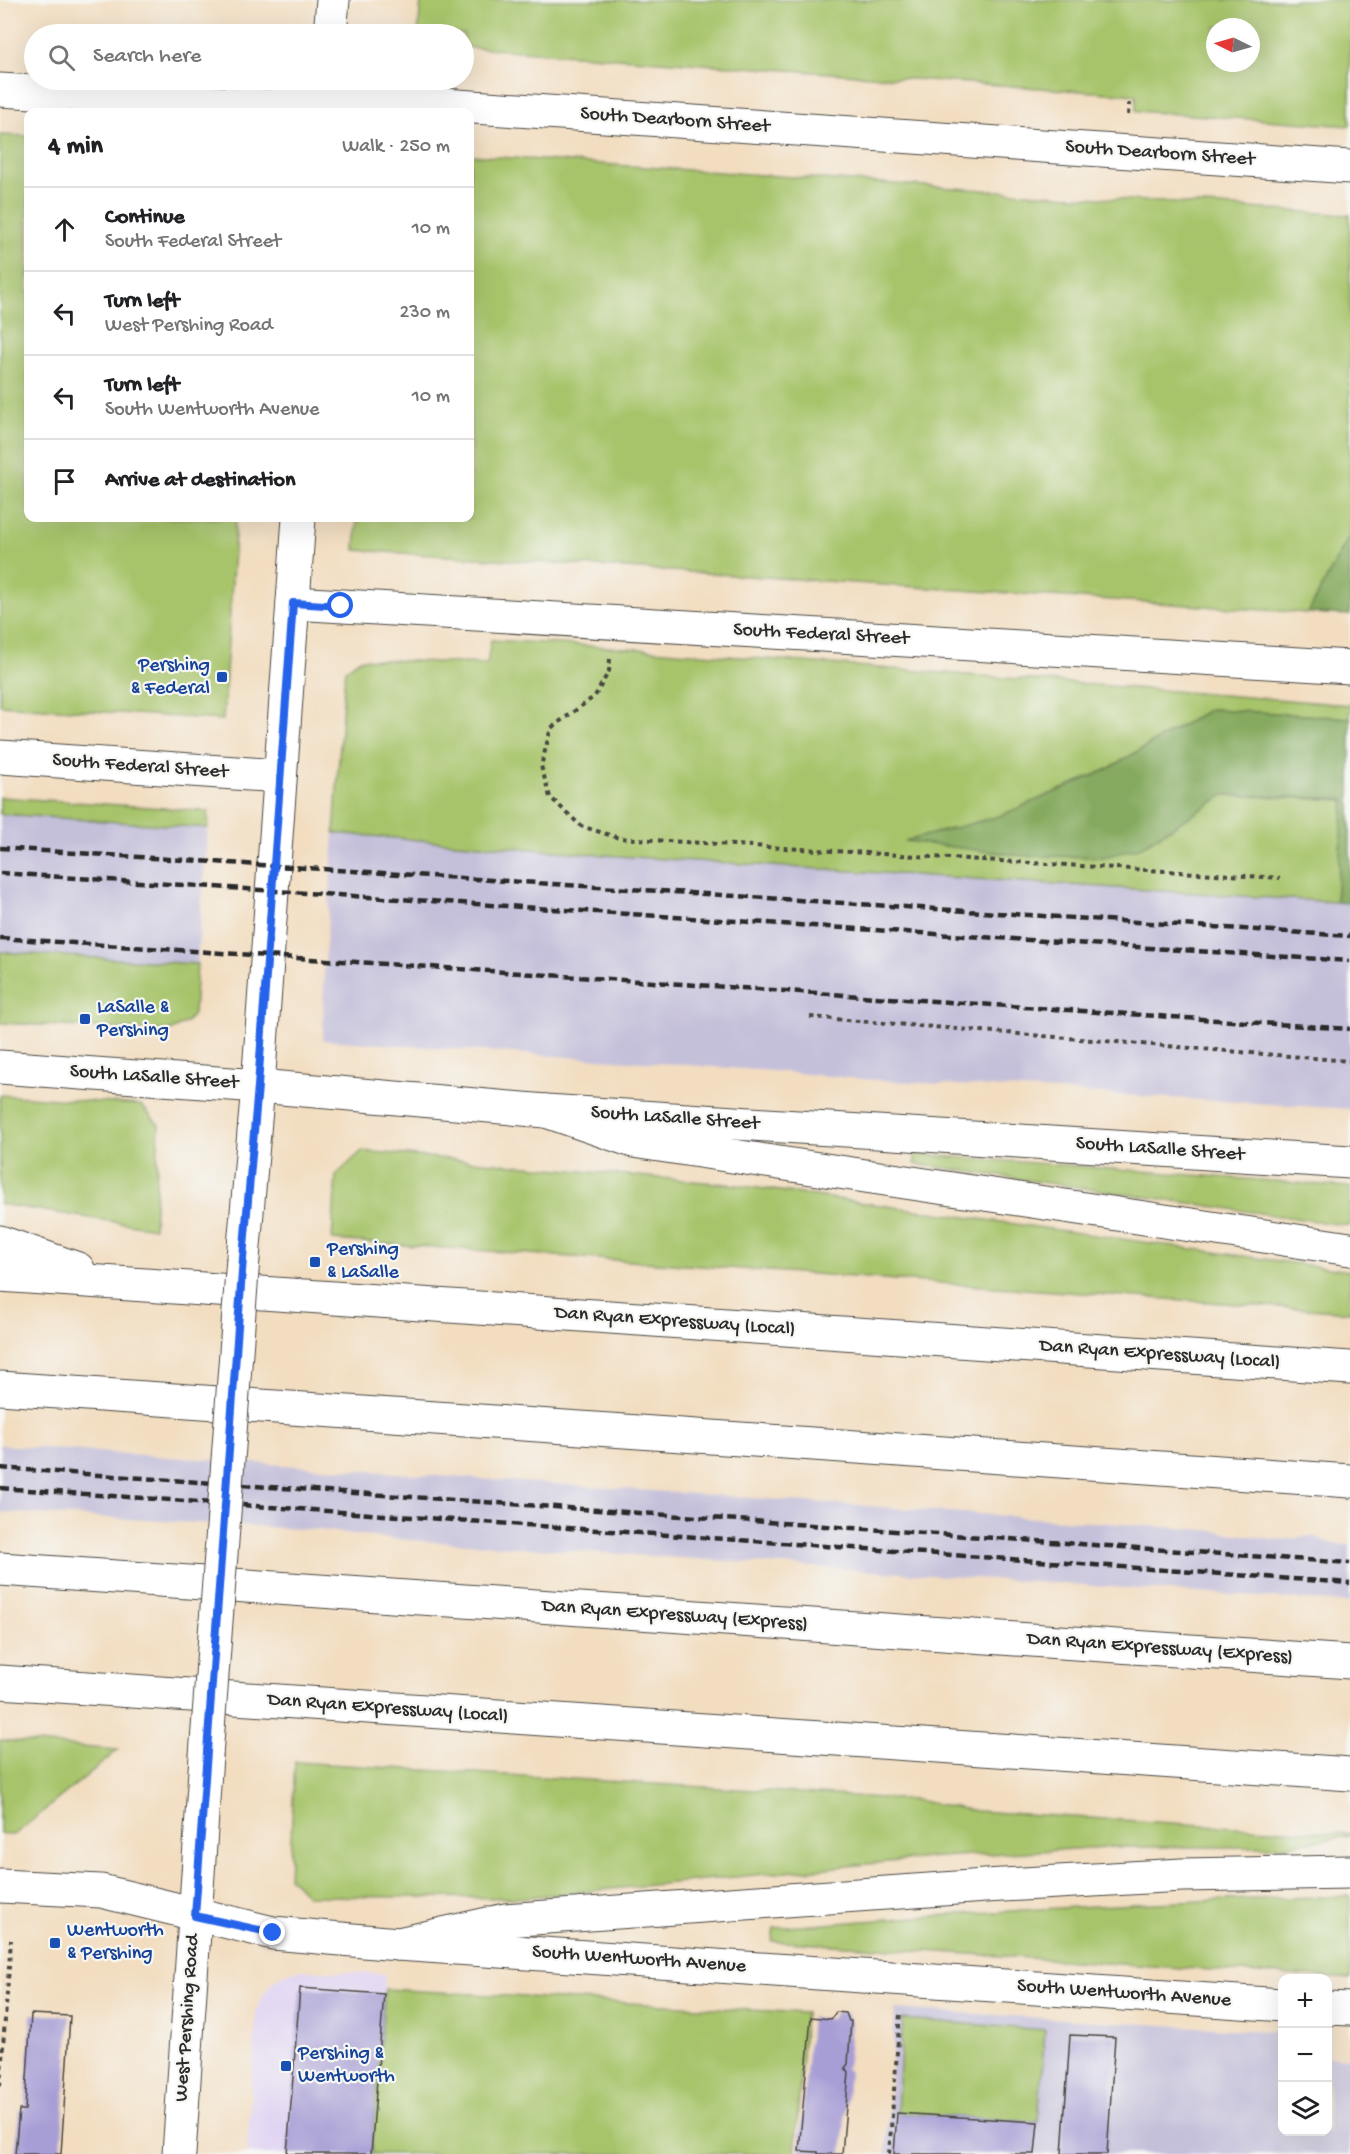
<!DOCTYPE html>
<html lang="en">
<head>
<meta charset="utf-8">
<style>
	:root { --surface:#fff; --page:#f2f2f2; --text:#202124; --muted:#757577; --line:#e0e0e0 }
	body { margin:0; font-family:"Gochi Hand",sans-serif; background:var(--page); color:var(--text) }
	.controls { position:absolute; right:18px; bottom:18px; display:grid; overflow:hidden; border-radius:12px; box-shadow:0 6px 24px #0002 }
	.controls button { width:54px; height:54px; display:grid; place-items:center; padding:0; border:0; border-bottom:2px solid var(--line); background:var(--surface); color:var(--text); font:30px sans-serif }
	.compass { position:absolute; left:1206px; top:18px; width:54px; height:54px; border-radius:50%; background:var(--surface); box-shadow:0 6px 24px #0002; rotate:275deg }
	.stop { position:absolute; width:18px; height:18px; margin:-14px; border:4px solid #2563eb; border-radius:50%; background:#fff }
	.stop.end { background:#2563eb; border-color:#fff; box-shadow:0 2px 6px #0008 }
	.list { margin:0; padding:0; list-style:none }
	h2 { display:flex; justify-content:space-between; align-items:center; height:78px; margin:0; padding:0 24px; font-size:26px }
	h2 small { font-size:20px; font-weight:400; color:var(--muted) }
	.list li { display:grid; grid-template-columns:39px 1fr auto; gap:18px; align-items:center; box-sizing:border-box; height:84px; padding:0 24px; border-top:2px solid var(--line) }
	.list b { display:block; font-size:22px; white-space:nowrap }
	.list p { margin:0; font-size:20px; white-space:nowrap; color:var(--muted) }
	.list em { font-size:20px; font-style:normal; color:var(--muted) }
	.icon { flex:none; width:33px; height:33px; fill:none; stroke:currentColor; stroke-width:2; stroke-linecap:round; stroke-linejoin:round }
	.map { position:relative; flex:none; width:1350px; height:2154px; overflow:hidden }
	.search { position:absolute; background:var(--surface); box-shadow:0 6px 24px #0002; left:24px; top:24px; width:450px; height:66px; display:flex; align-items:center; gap:15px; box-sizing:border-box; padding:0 21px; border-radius:33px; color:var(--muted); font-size:22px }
	.panel { position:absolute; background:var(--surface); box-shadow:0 6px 24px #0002; left:24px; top:108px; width:450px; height:414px; border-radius:12px }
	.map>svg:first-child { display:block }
	.built { fill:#e1d4f3 }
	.industrial { fill:#c5c0da }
	.green { fill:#a7c46b; stroke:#69784b; stroke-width:1.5; fill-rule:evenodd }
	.forest { fill:#85aa5f; stroke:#586a45; stroke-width:1.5 }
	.building { fill:#a79ed5 }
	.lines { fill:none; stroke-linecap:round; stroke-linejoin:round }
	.minor-casing { stroke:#494641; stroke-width:35 }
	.major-casing { stroke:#494641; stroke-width:35 }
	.highway-casing { stroke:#494641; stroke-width:35 }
	.path { stroke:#494641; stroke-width:4; stroke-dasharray:4.5 4.5; stroke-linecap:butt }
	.minor { stroke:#fff; stroke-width:33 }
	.major { stroke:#fff; stroke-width:33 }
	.highway { stroke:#fff; stroke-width:33 }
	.rail { stroke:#2b2b2b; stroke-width:4.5; stroke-dasharray:9 4.5; stroke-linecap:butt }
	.major-bridge-casing { stroke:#494641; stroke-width:35; stroke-linecap:butt }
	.major-bridge { stroke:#fff; stroke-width:33 }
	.route { stroke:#2563eb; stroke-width:8 }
	.transit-dot { fill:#1a4fb4; stroke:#f6f6f2; stroke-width:2 }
	.labels { text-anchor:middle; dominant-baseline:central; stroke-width:4.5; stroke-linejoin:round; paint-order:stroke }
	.street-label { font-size:20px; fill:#2b2b2b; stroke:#f6f6f2 }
	.transit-label { font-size:20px; fill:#164399; stroke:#f6f6f2; text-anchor:start }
</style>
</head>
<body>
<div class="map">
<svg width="1350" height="2154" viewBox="0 0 1350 2154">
	<rect width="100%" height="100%" fill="#f6f6f2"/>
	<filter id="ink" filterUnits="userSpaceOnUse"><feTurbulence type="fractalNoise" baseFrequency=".0167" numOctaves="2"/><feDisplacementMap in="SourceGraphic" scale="12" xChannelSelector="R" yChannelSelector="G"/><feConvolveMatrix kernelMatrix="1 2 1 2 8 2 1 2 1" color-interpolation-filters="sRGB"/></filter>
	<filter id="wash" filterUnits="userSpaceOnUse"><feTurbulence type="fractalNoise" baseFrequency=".008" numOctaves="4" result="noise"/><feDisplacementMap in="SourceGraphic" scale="24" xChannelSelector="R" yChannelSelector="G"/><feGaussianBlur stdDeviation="1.35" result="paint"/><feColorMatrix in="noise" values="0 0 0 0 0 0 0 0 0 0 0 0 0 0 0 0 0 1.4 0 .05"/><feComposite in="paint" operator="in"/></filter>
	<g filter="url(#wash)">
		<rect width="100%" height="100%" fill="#f2ddc0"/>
		<polygon class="built" points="300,1970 385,1974 371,2154 247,2154 256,2013 260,2000 271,1983 282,1975"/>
		<g class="industrial">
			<polygon points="1210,709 1350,718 1350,1109 874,1080 773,1071 323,1040 324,972 334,833 425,840"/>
			<polygon points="0,814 208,828 197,964 0,952"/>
			<polygon points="0,1445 1206,1530 1282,1540 1312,1536 1334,1544 1350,1545 1350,1603 395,1539 320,1530 0,1512"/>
			<polygon points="895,2009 1282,2032 1282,2132 1328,2132 1328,2057 1350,2058 1350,2154 886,2154"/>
		</g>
		<g class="green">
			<path d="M421,0H1350V126L1136,111V95L464,47V34H418ZM1215,27H1251V63H1215Z"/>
			<polygon points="0,135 28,136 28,518 236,518 223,720 0,705"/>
			<polygon points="470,155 1350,215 1350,535 1308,613 355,550 357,518 470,518"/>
			<polygon points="491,640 626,648 1350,705 1350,718 1210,709 1106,770 1000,816 907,841 1139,848 1224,795 1344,800 1336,902 617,856 334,833 345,670 360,659 487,664"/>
			<polygon points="0,797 208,811 208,828 0,814"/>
			<polygon points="0,952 197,964 194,1013 187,1022 170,1031 0,1023"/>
			<polygon points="0,1095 141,1105 159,1125 154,1228 0,1204"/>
			<polygon points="362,1151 737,1185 1350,1271 1350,1312 332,1240 336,1175"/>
			<polygon points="915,1154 1350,1187 1350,1226 915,1164"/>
			<polygon points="0,1740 118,1750 14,1835 0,1834"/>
			<polygon points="295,1762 915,1800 976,1811 1350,1834 1350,1836 1271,1847 1106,1847 939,1857 518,1898 308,1896 289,1877"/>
			<path d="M1350,1896V1979L772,1941L774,1928C966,1912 1157,1901 1350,1896Z"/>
			<polygon points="385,1989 805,2013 795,2154 371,2154"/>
			<polygon points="903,2019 1045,2030 1038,2122 897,2113"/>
		</g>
		<g class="forest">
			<polygon points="1350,535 1350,615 1308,613 1344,546"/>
			<polygon points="1210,709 1350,718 1350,903 1336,902 1344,799 1224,795 1139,848 1104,857 1025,856 905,841 1000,816 1106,770"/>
		</g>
		<g id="blocks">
			<g class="building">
				<polygon points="300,1988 384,1994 371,2154 287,2154"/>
				<polygon points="836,2012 846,2013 849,2021 851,2021 848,2064 845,2068 849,2072 842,2154 818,2154 818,2152 799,2151 811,2017 831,2019"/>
				<polygon points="31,2014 70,2016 61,2154 15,2154 19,2110 25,2110"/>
				<polygon points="1070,2035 1115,2037 1107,2154 1062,2154"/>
				<polygon points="897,2113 1038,2122 1035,2154 894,2154"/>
			</g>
		</g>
	</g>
	<g filter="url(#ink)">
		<use href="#blocks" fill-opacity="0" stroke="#494641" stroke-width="1.5"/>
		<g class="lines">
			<defs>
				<g id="minor">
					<polyline points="0,90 269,106 327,97 1350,167"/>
					<polyline points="293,603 1350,667"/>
					<polyline points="0,757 280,776"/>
				</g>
				<g id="major">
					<polyline points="330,34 333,0"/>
					<polyline points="326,112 328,80"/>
					<polyline points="0,1067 258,1086 546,1111 1350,1162"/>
					<polyline points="243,1258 258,1086 299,518"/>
					<polyline points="0,1886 101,1891 273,1933 398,1944 1282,2005"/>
					<polyline points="1328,2008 1350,2009"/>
					<polyline points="179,2154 206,1756"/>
				</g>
				<g id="highway">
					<polyline points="546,1111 633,1141 1350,1249"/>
					<polyline points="0,1242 78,1269"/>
					<polyline points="0,1275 1350,1368"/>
					<polyline points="0,1388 1350,1481"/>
					<polyline points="0,1569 1350,1662"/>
					<polyline points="0,1682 1350,1774"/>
					<polyline points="398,1944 505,1920 985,1886 1182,1875 1350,1872"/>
				</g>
			</defs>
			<use href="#minor" class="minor-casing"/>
			<use href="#major" class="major-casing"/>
			<use href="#highway" class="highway-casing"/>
			<g class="path">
				<polyline points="1128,115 1129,103"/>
				<polyline points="610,659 609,671 595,696 551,728 541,766 550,797 581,826 619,838 1280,878"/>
				<polyline points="810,1017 1350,1061"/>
				<polyline points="0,2086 11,1940"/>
				<polyline points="889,2154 900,2014"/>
			</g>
			<use href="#minor" class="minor"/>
			<use href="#major" class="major"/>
			<use href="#highway" class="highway"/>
			<g class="rail">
				<polyline points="0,848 1350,936"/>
				<polyline points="0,873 1350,961"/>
				<polyline points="0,938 1350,1029"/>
				<polyline points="0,1468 1350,1563"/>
				<polyline points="0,1488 1350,1583"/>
			</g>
			<defs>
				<polyline id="major-bridge" points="206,1756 243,1258"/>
			</defs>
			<use href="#major-bridge" class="major-bridge-casing"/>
			<use href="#major-bridge" class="major-bridge"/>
		</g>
	</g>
	<g class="lines" filter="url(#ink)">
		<polyline class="route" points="273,1933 195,1916 243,1258 258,1086 293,603 341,606"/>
	</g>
	<g class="transit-dot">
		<rect x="216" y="671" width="12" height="12" rx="3"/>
		<rect x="79" y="1013" width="12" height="12" rx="3"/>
		<rect x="309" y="1256" width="12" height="12" rx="3"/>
		<rect x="49" y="1937" width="12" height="12" rx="3"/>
		<rect x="280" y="2060" width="12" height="12" rx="3"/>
	</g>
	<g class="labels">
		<g class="street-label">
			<text transform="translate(675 121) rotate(4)">South Dearborn Street</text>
			<text transform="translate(1160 154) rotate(4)">South Dearborn Street</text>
			<text transform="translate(821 635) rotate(3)">South Federal Street</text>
			<text transform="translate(140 767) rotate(4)">South Federal Street</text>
			<text transform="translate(154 1078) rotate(4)">South LaSalle Street</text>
			<text transform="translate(675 1119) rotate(4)">South LaSalle Street</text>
			<text transform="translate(1160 1150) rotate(4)">South LaSalle Street</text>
			<text transform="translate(675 1322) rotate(4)">Dan Ryan Expressway (Local)</text>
			<text transform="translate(1160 1355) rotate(4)">Dan Ryan Expressway (Local)</text>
			<text transform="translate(675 1616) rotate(4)">Dan Ryan Expressway (Express)</text>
			<text transform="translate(1160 1649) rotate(4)">Dan Ryan Expressway (Express)</text>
			<text transform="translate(388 1709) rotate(4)">Dan Ryan Expressway (Local)</text>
			<text transform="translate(639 1960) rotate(4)">South Wentworth Avenue</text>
			<text transform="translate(1124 1994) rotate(4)">South Wentworth Avenue</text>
			<text transform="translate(188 2018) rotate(-86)">West Pershing Road</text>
		</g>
		<g class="transit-label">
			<text x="210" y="666" text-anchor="end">Pershing<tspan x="210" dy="23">&amp; Federal</tspan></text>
			<text x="97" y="1008">LaSalle &amp;<tspan x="97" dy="23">Pershing</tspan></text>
			<text x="327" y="1250">Pershing<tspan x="327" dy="23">&amp; LaSalle</tspan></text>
			<text x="67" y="1931">Wentworth<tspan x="67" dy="23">&amp; Pershing</tspan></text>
			<text x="298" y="2054">Pershing &amp;<tspan x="298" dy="23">Wentworth</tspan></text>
		</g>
	</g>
</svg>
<div class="controls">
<button>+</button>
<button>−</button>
<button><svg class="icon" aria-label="layers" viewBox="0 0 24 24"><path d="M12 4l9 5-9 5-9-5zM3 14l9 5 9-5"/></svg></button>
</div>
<svg class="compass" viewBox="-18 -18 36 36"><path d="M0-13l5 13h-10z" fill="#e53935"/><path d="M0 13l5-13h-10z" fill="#757577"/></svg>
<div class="stop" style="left:341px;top:606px"></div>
<div class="stop end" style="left:273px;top:1933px"></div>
<div class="search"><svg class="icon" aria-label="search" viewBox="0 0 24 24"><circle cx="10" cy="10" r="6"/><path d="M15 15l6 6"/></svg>Search here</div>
<section class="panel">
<h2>4 min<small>Walk · 250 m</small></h2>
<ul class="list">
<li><svg class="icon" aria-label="ahead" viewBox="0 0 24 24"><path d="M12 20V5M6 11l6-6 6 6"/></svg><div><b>Continue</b><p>South Federal Street</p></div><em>10 m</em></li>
<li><svg class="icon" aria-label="left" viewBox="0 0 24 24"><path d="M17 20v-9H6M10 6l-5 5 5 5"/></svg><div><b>Turn left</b><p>West Pershing Road</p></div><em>230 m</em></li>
<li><svg class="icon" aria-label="left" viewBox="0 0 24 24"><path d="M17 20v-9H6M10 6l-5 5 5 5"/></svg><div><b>Turn left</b><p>South Wentworth Avenue</p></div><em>10 m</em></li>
<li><svg class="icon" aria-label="arrive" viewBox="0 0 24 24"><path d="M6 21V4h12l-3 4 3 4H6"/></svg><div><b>Arrive at destination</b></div></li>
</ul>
</section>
</div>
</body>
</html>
